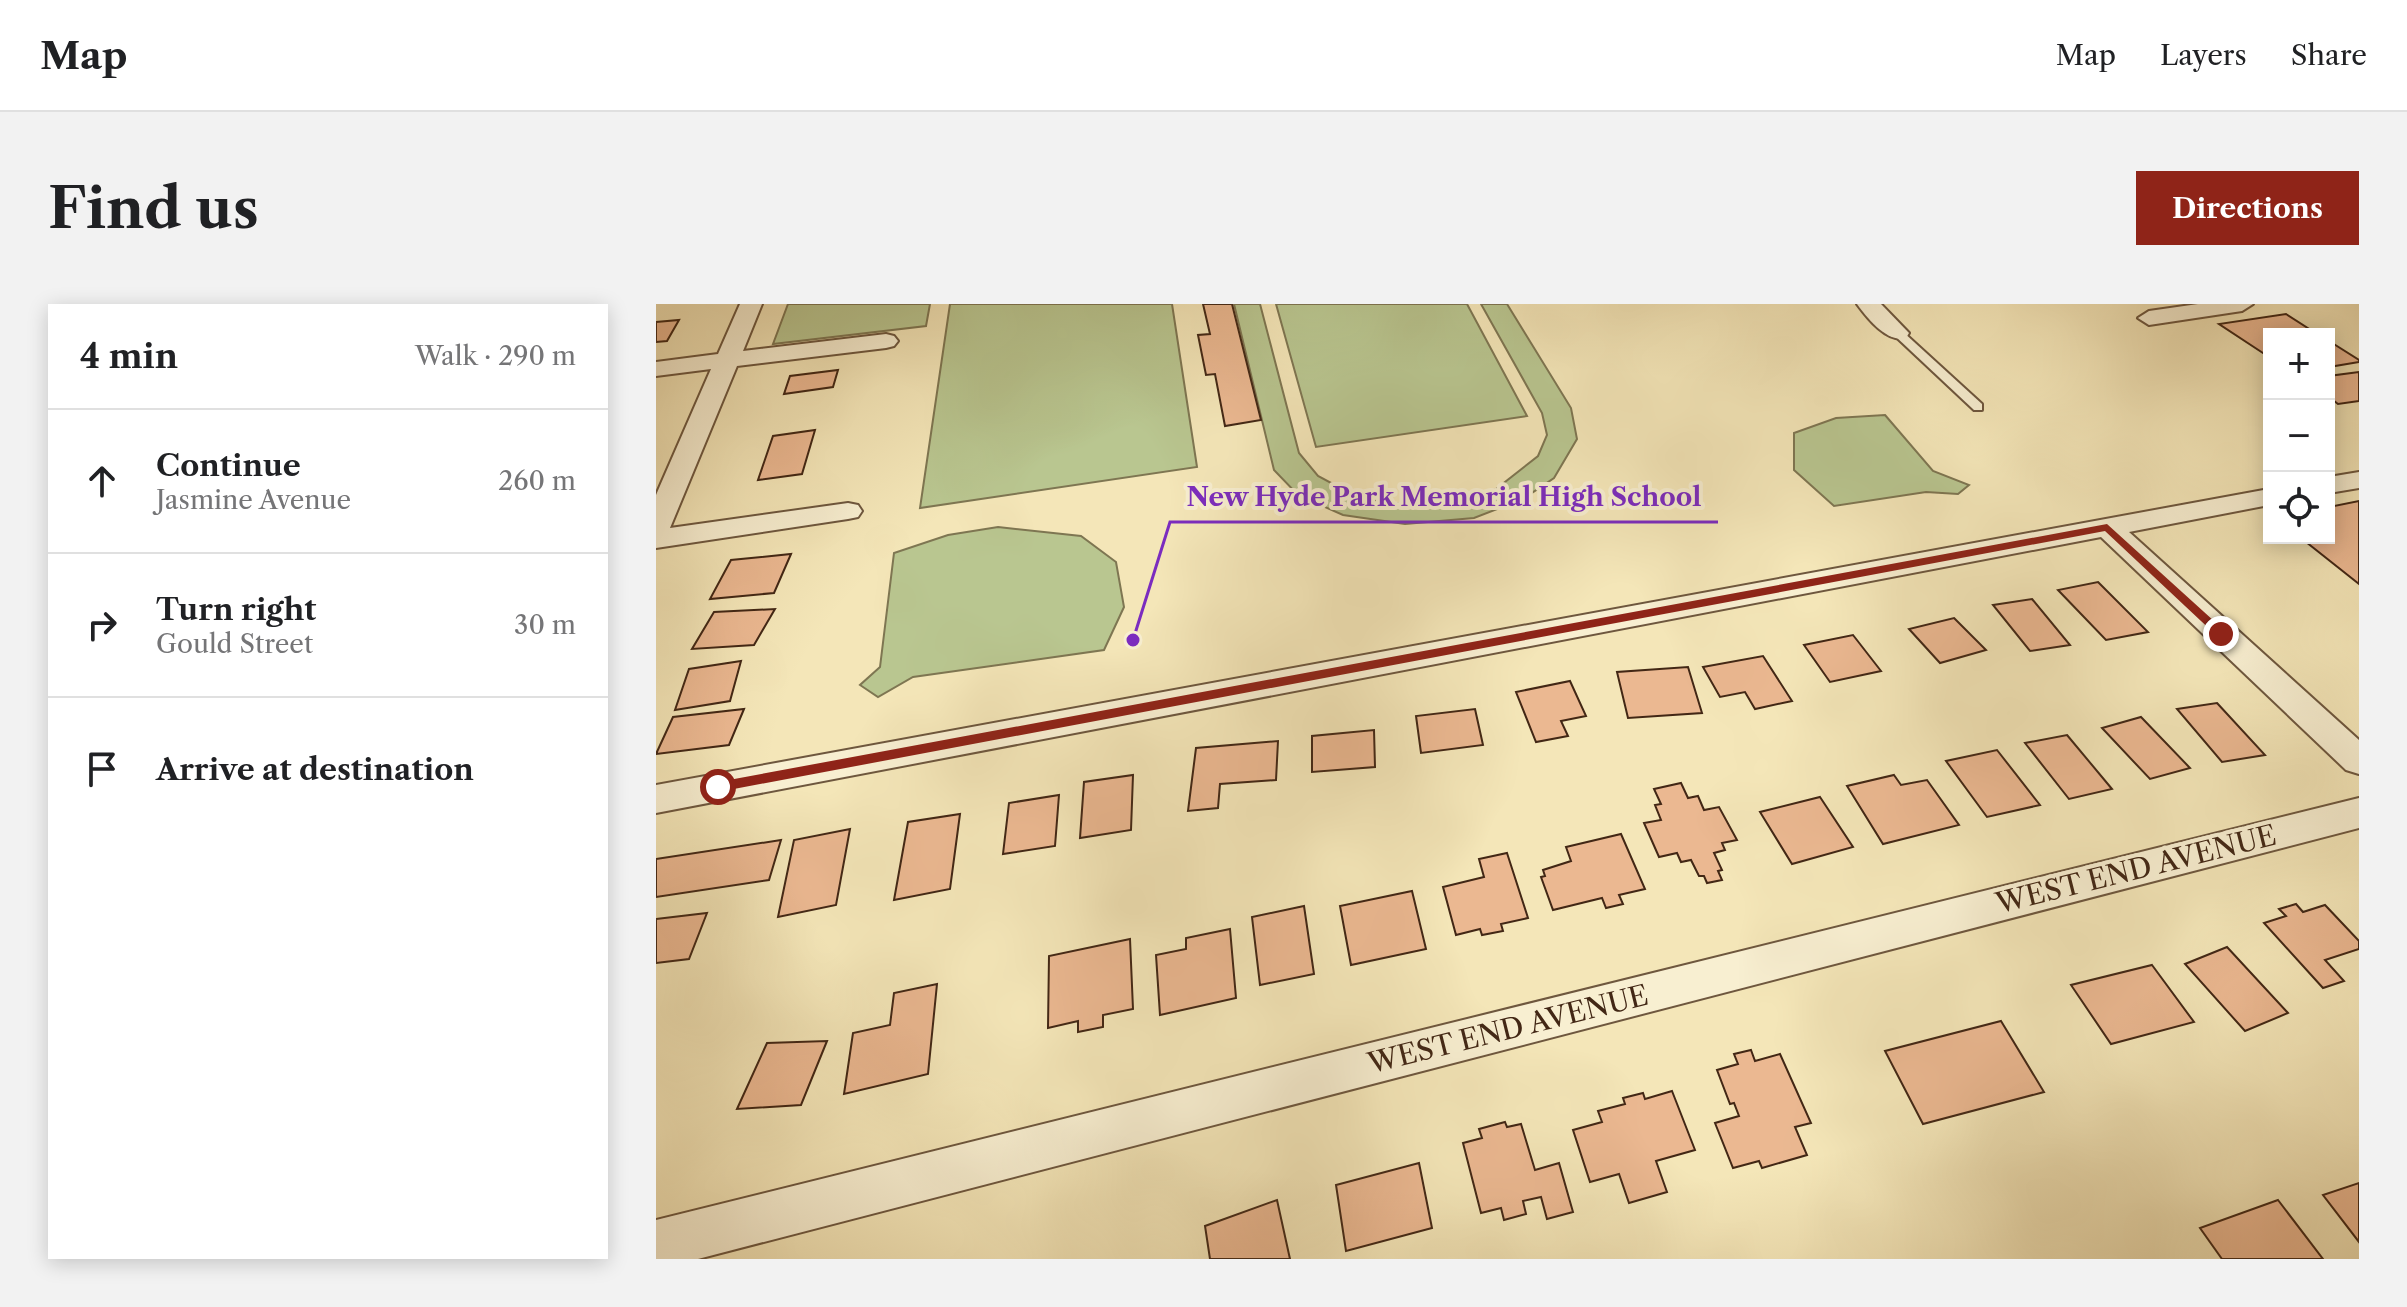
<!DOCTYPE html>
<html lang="en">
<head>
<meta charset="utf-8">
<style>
  body { margin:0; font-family:"Libre Caslon Text",serif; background:#f2f2f2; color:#202124 }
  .controls { position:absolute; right:24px; top:24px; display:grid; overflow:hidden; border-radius:0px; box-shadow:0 4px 20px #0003 }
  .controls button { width:72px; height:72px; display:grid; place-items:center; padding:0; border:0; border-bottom:2px solid #e0e0e0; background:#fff; color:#202124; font:40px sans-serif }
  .stop { position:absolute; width:24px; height:24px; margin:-18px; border:6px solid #8f2418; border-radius:50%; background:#fff }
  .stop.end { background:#8f2418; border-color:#fff; box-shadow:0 2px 8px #0008 }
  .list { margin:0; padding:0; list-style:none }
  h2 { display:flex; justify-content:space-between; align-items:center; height:104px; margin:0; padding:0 32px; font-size:34px }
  h2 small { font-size:26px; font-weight:400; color:#757577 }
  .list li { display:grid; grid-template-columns:52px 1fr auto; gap:24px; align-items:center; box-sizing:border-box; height:144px; padding:0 32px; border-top:2px solid #e0e0e0 }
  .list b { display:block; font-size:30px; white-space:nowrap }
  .list p { margin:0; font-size:26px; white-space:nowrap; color:#757577 }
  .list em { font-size:26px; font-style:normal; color:#757577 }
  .icon { flex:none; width:44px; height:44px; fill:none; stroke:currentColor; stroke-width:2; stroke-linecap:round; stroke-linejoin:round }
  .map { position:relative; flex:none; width:1703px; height:955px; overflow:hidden; border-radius:0px }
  header { display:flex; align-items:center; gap:48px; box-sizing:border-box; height:112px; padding:0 40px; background:#fff; border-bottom:2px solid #e0e0e0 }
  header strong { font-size:38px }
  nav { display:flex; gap:44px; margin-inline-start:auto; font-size:28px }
  .intro { display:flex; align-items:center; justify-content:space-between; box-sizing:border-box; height:192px; padding:0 48px }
  h1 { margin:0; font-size:56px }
  .button { padding:20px 36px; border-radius:0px; background:#8f2418; color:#fff; font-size:28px; font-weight:700 }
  main { display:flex; gap:48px; padding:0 48px }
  aside { flex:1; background:#fff; border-radius:0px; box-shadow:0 4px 20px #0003 }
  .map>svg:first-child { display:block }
  .green { fill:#b9c690; stroke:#7e7652; stroke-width:2 }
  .building { fill:#ebb891; stroke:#422715; stroke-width:2 }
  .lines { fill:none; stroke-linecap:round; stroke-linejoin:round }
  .service-casing { stroke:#6e573e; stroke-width:4 }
  .minor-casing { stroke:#6e573e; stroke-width:4 }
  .service { fill:#f8efd1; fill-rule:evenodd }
  .minor { fill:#f8efd1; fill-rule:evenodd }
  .route { fill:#8f2418 }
  .labels { text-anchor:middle; stroke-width:8; stroke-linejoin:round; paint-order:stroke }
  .near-street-label { font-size:28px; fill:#422715; stroke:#f8efd1 }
  .leader { fill:none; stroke:#7b2cbf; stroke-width:3 }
  .callout-dot { fill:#7b2cbf; stroke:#f8efd1; stroke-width:3 }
  .callout-label { font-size:26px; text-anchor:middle; font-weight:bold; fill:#7b2cbf; stroke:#f8efd1; stroke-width:8; stroke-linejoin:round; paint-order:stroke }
</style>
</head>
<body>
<header>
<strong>Map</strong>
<nav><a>Map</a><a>Layers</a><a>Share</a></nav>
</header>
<div class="intro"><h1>Find us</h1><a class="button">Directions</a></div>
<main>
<aside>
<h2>4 min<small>Walk · 290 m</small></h2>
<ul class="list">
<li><svg class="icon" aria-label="ahead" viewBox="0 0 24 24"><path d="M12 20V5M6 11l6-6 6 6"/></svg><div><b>Continue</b><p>Jasmine Avenue</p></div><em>260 m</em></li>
<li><svg class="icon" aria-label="right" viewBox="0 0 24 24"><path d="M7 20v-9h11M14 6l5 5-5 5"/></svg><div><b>Turn right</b><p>Gould Street</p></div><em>30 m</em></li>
<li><svg class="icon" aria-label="arrive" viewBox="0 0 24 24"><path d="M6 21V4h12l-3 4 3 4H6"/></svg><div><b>Arrive at destination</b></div></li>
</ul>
</aside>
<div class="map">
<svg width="1703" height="955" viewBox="0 0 1703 955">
  <rect width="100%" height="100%" fill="#f4e6b8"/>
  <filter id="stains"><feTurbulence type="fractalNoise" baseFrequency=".0025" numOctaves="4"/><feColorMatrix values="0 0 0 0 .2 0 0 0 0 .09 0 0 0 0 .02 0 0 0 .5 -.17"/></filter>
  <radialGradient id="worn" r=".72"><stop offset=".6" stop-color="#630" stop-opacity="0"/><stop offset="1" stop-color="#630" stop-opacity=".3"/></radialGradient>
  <g class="green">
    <polygon points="132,0 274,0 270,22 117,40"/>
    <polygon points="294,0 516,0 541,163 264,204"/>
    <polygon points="578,0 604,0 643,149 662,172 690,187 727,199 773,200 813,195 840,185 882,152 891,131 886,109 825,0 851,0 915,104 921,135 898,174 867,195 818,214 749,220 687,211 642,191 618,166"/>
    <polygon points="620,0 811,0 871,112 660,143"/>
    <polygon points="1229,111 1277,167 1313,181 1302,190 1270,188 1178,202 1138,166 1138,129 1180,114"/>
    <polygon points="342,223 425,232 460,258 468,303 448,346 257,373 222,393 204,381 224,363 238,249 292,231"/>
  </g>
  <g class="building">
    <polygon points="547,0 576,0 605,116 569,122 559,70 550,71 542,31 554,30"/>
    <polygon points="1630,10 1661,30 1613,30 1613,53 1563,20"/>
    <polygon points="23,16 11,37 0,38 0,18"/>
    <polygon points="1673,37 1703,56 1703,58 1673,63"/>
    <polygon points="182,66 177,83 128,90 134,72"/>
    <polygon points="1703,68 1703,97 1682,100 1673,93 1673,72"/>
    <polygon points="159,126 146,170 102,176 117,132"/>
    <polygon points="1703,197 1703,280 1645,234 1673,234 1673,203"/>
    <polygon points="135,250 118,289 54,295 75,256"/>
    <polygon points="1442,278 1492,328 1450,336 1402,286"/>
    <polygon points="1376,295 1414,341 1374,347 1337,301"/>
    <polygon points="119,305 98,341 36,345 58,308"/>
    <polygon points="1298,314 1330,346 1284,359 1253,325"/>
    <polygon points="1197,331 1225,367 1174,378 1148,341"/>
    <polygon points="1107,352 1136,397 1099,405 1089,388 1064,393 1047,363"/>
    <polygon points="85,357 74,397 19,406 33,365"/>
    <polygon points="1032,363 1046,409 972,414 961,368"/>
    <polygon points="914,377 930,412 905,417 912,432 880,438 860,388"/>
    <polygon points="1561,399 1609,451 1566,458 1521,405"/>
    <polygon points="88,405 73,441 0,450 17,413"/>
    <polygon points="819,405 827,441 765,449 760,412"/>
    <polygon points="1485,413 1534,464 1494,475 1446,424"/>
    <polygon points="718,426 719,463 656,468 656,432"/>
    <polygon points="1411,431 1456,485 1413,495 1369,439"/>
    <polygon points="622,437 620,476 564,480 562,504 532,507 540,444"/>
    <polygon points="1341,446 1384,501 1331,513 1290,457"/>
    <polygon points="477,471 475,526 424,534 428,478"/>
    <polygon points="1238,471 1245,481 1271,476 1303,521 1227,540 1191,482"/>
    <polygon points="1025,479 1032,494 1042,492 1048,506 1063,503 1081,536 1066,539 1069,546 1058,549 1066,566 1062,567 1066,576 1051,579 1048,572 1043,572 1035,556 1025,558 1021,549 1003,553 988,519 1005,516 999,501 1005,500 998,485"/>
    <polygon points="403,491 399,542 347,550 353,499"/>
    <polygon points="1164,493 1197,543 1136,560 1104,508"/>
    <polygon points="304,510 294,585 238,596 252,518"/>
    <polygon points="194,525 180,601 122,613 138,536"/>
    <polygon points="965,530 989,585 963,591 967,600 950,604 946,594 897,606 885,573 889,572 887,566 915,557 910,543"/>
    <polygon points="125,536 113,576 0,593 0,555"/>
    <polygon points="851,549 872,614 845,620 847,627 826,631 824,625 800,631 787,583 828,573 823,555"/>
    <polygon points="756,587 770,645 695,661 684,602"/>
    <polygon points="1640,600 1647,608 1669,601 1703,637 1703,645 1669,656 1688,677 1667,684 1608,619 1630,612 1623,605"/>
    <polygon points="648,602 658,670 604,681 596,613"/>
    <polygon points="51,609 33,655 0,659 0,615"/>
    <polygon points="574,625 580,694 504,711 500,651 530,645 530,634"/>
    <polygon points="474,635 477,705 447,711 447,723 422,728 422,717 392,724 393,652"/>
    <polygon points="1571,643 1632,709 1589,727 1529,660"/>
    <polygon points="1496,661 1538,718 1455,740 1415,681"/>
    <polygon points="281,680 272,770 188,790 197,729 234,721 238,689"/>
    <polygon points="1345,717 1388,788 1267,820 1229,747"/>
    <polygon points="171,737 145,801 81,805 111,739"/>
    <polygon points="1095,746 1099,757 1124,750 1155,819 1139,823 1151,851 1106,864 1103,857 1077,864 1059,819 1083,812 1078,799 1074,800 1061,766 1082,760 1078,750"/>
    <polygon points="1016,787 1039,846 1000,857 1011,888 973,899 963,870 934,878 917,826 946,818 942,807 969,800 967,794 987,789 989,795"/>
    <polygon points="849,818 851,823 865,820 879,866 903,859 917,908 891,915 885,893 867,897 870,910 848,916 845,904 825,909 807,839 826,834 823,825"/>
    <polygon points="763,859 776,924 690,947 680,881"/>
    <polygon points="1703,879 1703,938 1667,891"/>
    <polygon points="621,896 634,955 554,955 549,922"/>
    <polygon points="1622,896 1667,955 1566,955 1544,924"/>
  </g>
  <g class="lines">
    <defs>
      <polygon id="service" points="1238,27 1246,27 1326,100 1326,106 1318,106 1238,31"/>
      <g id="minor">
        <polygon points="84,0 106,0 87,47 230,30 238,32 242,37 238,42 230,44 81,62 14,224 192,199 202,201 206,207 202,213 192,215 0,244 0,191 55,65 0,72 0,58 62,50"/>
        <path d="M1201,0H1225L1253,29L1250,34C1231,39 1212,15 1201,0Z"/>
        <polygon points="1542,0 1597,0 1586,7 1493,21 1482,14 1493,7"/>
        <polygon points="1703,168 1703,184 1673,189 1673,173"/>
        <polygon points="1613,185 1613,201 1473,228 1703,436 1703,470 1690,466 1445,233 0,509 0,481"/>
        <polygon points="1703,494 1703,524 42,955 0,955 0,916"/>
      </g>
    </defs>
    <use href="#service" class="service-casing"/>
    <use href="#minor" class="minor-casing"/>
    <use href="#service" class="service"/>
    <use href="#minor" class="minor"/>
  </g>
  <polygon class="route" points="1451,220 1569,327 1569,332 1561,332 1449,227 62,488 55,483 62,478"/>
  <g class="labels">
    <g class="near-street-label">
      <text transform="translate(1480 565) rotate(-14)" y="10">WEST END AVENUE</text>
      <text transform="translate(852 725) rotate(-14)" y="10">WEST END AVENUE</text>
    </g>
  </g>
  <path class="leader" d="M477 336L514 218H1062"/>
  <circle class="callout-dot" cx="477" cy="336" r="8"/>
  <g class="callout-label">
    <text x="788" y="202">New Hyde Park Memorial High School</text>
  </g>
  <rect width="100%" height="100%" filter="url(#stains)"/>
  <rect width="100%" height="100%" fill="url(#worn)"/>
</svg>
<div class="controls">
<button>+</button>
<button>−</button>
<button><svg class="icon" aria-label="locate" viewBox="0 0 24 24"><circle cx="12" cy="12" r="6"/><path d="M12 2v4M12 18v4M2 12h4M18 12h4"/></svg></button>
</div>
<div class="stop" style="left:62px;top:483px"></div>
<div class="stop end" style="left:1565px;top:330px"></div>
</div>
</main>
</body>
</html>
